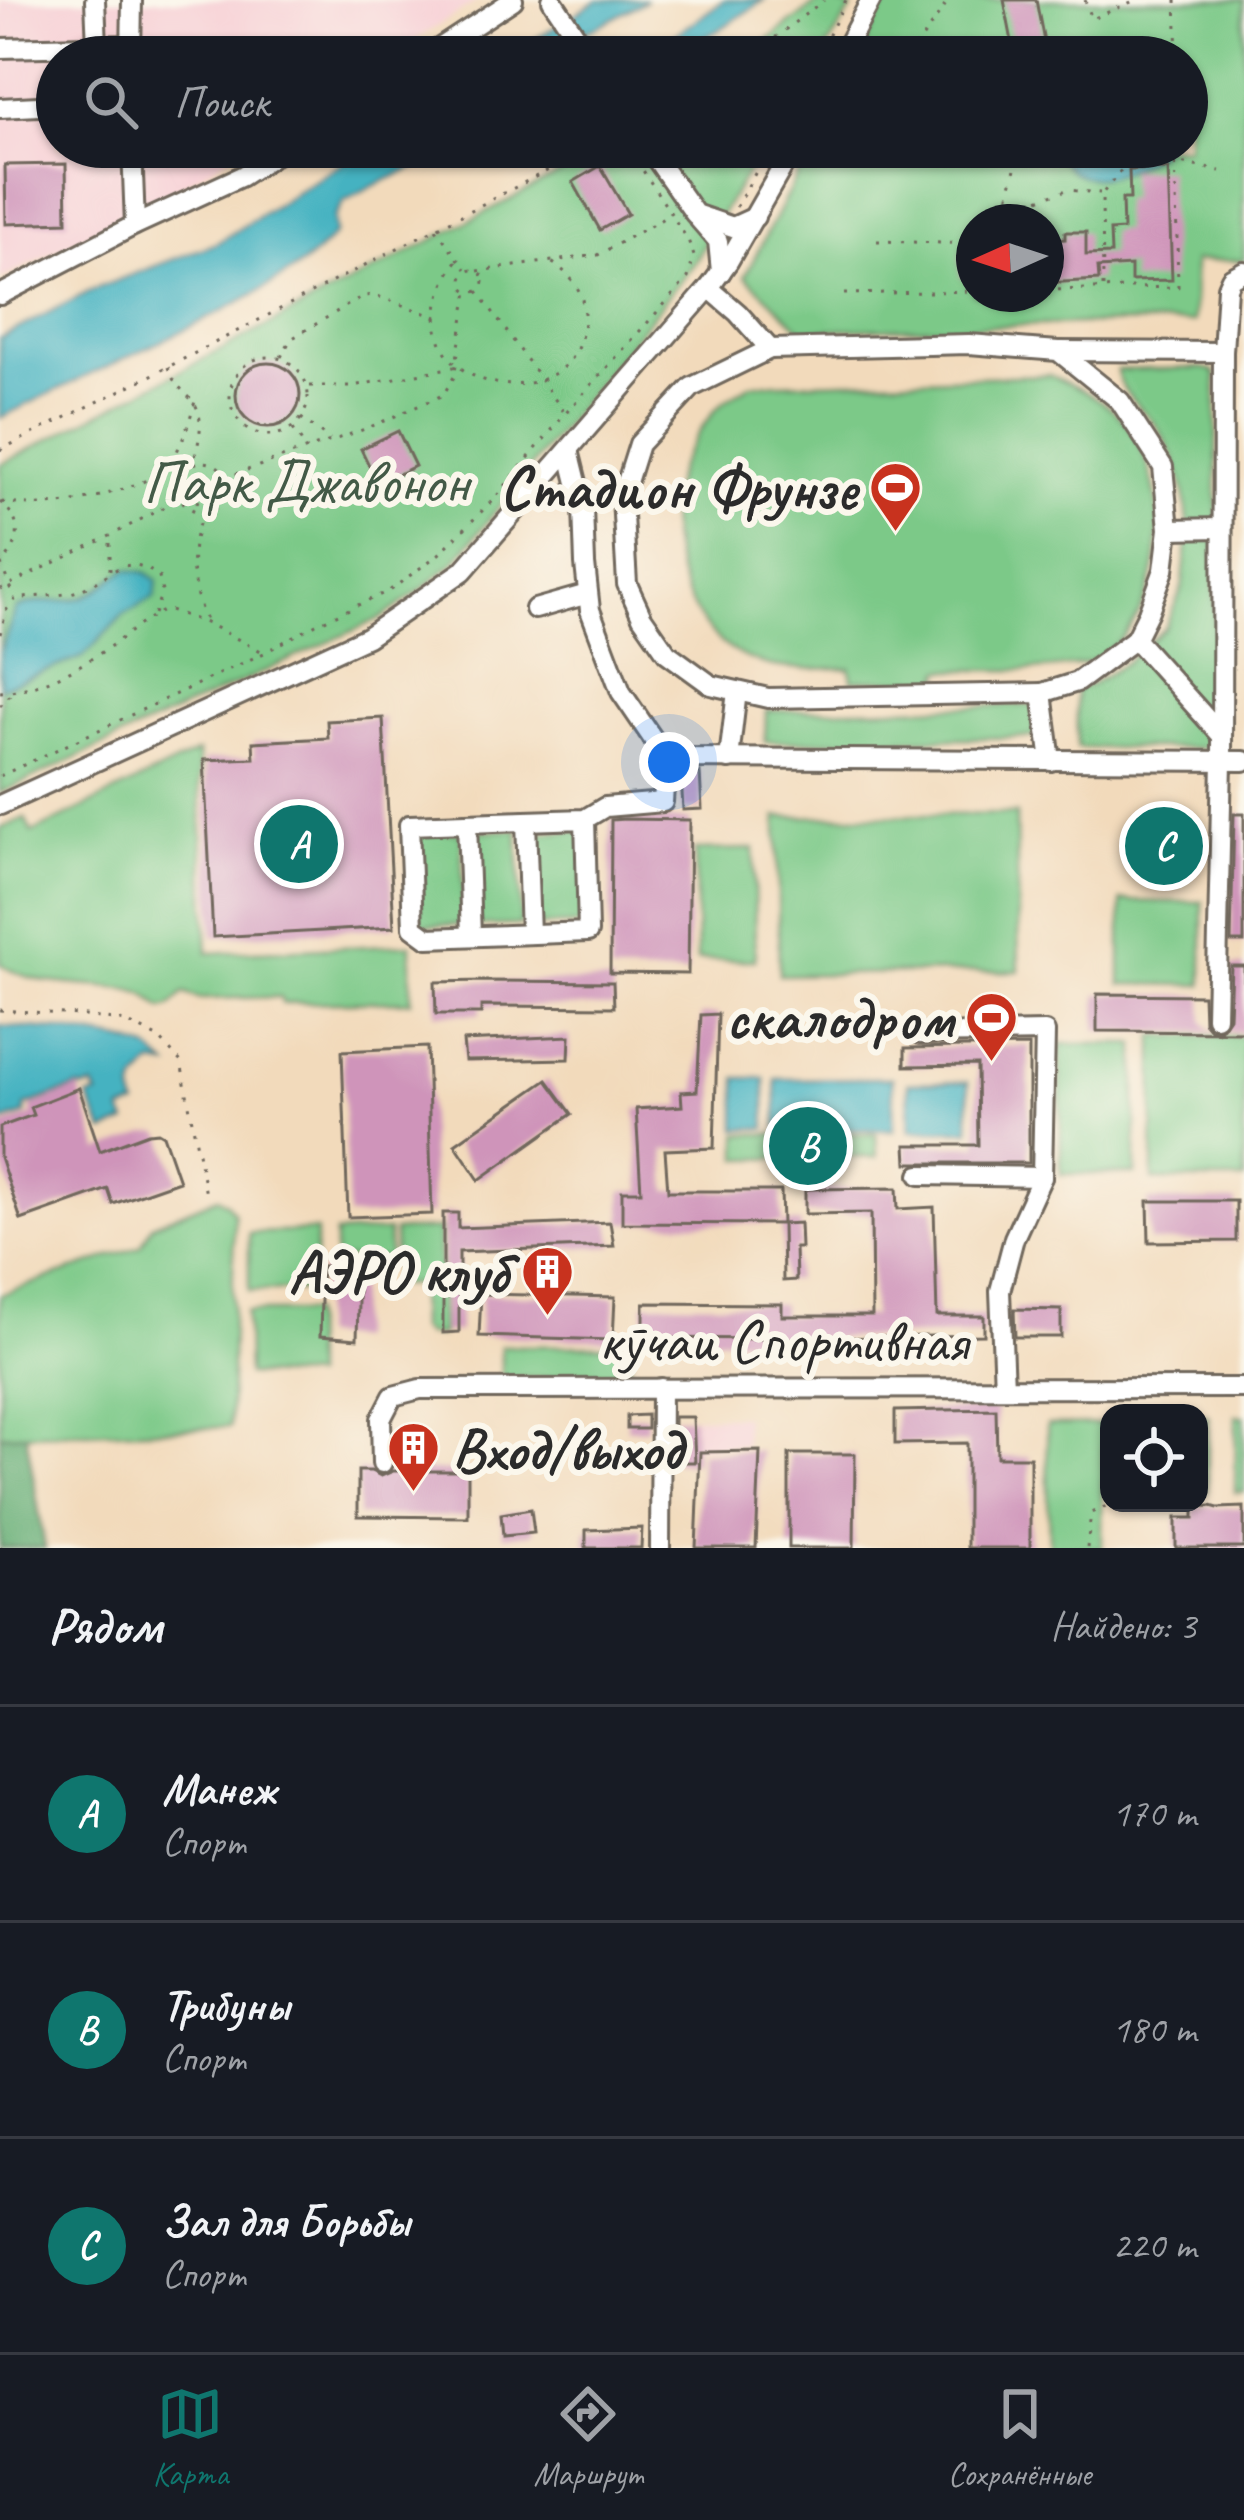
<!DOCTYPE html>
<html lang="ru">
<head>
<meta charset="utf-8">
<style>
  body { margin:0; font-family:Caveat,sans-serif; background:#20242c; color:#f1f3f6 }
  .controls { position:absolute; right:36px; bottom:36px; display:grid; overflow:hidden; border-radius:24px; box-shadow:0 3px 9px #0004 }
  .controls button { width:108px; height:108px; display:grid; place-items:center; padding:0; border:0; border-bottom:3px solid #363941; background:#171b24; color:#f1f3f6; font:60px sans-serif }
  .compass { position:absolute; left:956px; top:204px; width:108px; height:108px; border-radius:50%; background:#171b24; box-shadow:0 3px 9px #0004; rotate:267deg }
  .you { position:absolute; left:669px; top:762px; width:42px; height:42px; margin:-30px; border:9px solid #fff; border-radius:50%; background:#1a73e8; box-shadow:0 0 0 18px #1a73e833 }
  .badge { display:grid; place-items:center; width:78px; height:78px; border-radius:50%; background:#0f766e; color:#fff; font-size:39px; font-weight:700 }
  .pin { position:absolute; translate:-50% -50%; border:6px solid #fff; box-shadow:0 3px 12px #0006 }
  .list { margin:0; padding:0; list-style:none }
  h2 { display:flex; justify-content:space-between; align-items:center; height:156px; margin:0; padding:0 48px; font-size:51px }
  h2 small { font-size:39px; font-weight:400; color:#9ea1a6 }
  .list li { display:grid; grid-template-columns:78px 1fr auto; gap:36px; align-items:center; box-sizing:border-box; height:216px; padding:0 48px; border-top:3px solid #363941 }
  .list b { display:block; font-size:45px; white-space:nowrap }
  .list p { margin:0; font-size:39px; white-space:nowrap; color:#9ea1a6 }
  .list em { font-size:39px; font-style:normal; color:#9ea1a6 }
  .icon { flex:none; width:66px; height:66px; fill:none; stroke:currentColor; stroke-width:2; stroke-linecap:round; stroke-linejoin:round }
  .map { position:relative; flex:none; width:1244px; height:1548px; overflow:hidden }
  .search { position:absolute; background:#171b24; box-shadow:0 3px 9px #0004; left:36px; right:36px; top:36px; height:132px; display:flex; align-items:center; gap:30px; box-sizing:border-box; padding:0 42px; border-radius:66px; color:#9ea1a6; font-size:45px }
  .sheet { height:804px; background:#171b24 }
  nav { display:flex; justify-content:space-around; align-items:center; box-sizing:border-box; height:168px; border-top:3px solid #363941; background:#171b24; font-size:33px; color:#9ea1a6 }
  nav a { display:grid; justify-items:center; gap:6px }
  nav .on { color:#0f766e }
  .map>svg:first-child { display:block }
  .built { fill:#f7cfd5 }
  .green { fill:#7cc988; stroke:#547a5a; stroke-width:3; fill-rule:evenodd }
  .forest { fill:#65ad74; stroke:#486c50; stroke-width:3 }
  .water { fill:#45b2c1; stroke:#386e76; stroke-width:3 }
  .building { fill:#cf94ba }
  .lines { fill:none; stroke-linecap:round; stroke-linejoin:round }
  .minor-casing { stroke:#71685d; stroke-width:24 }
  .path { stroke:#71685d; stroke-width:3; stroke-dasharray:3 9; stroke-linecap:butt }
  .minor { stroke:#fff; stroke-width:18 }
  .labels { text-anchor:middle; stroke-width:12; stroke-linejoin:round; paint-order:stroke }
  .park-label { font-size:60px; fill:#435a47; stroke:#fbf7ec }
  .poi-label { font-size:60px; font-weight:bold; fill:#2b2b2b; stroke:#fbf7ec; text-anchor:end }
  .street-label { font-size:60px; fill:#2b2b2b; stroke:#fbf7ec }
</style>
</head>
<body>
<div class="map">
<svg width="1244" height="1548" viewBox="0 0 1244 1548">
  <rect width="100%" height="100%" fill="#fbf7ec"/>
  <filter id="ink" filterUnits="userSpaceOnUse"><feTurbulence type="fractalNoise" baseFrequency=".00833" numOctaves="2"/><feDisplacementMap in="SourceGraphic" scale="24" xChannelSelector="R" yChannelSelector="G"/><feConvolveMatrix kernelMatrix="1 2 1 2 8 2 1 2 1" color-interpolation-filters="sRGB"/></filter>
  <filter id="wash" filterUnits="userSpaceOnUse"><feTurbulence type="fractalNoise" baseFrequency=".004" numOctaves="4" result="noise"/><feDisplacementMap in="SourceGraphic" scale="48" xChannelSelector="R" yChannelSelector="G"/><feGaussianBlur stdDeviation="2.7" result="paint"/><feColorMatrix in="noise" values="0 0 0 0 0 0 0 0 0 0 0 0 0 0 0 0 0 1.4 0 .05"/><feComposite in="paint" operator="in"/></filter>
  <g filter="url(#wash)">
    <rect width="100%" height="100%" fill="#f2dabb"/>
    <g class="built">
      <polygon points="0,0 479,0 388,57 57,57 57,147 244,147 169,194 0,280"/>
      <polygon points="744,1416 745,1445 694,1447 693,1417"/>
    </g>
    <g class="green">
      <polygon points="821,0 832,0 852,9 821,57 745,57"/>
      <path d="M888,0H1244V260L1194,261V322L802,330L745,276L812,147H1187V57H858ZM974,222H1046V294H974Z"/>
      <polygon points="611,147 764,147 717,220 696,261 454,563 421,590 383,617 0,793 0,465"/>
      <path d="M1202,368L1212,370L1216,375L1217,523H1188C1185,489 1178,460 1160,431C1147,410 1119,395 1117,370Z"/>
      <path d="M1049,375C1071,385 1096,395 1114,411C1177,469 1174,613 1097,658C1068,675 979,669 942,670L940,681L852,680L850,668C810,669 769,673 733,651C681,620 659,531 676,476C682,457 706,418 721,405C729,397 741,391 751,384Z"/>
      <polygon points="1188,538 1215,540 1213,748 1077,748 1076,689 1091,685 1126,662 1165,628 1182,588"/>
      <polygon points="1035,705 1035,737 765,742 766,711"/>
      <path d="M198,752L208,953L411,944V1001L282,1003L281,997L200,999L184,993L170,1007L162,1009L146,995L135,991C92,982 38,990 0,964V829L25,818L32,833Z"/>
      <polygon points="1016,814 1019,971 779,975 777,817"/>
      <polygon points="518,830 521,925 478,926 476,831"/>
      <polygon points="583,831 586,925 537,926 534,833"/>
      <polygon points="461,832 464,925 420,925 417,833"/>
      <polygon points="754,849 755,960 697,960 695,850"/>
      <polygon points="1121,901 1203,902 1203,985 1121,984"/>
      <polygon points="1154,1036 1244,1036 1244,1180 1153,1180"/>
      <polygon points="1060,1044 1136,1044 1136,1174 1061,1174"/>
      <polygon points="739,1134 876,1134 877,1157 739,1159"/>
      <polygon points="218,1197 227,1203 234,1214 230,1427 0,1435 0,1295 141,1246 152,1225"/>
      <polygon points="439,1229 441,1335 426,1335 419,1329 418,1284 395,1285 394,1231"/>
      <polygon points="316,1231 314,1290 249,1291 249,1233"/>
      <polygon points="388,1231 389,1258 335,1259 335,1234"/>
      <polygon points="246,1312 311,1312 312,1377 247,1375"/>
      <polygon points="631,1345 630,1378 501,1378 501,1346"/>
      <polygon points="1199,1416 1208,1416 1207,1492 1199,1492"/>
      <polygon points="1236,1416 1244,1416 1244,1492 1235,1492"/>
      <polygon points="1103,1424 1102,1548 1049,1548 1047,1425"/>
    </g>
    <polygon class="forest" points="26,1434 45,1548 0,1548 0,1435"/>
    <g class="water">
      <polygon points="598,0 647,0 599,26 557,42 541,57 507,57"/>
      <polygon points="724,0 764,0 719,30 665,57 625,57 672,37"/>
      <path d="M367,147H472L443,163L421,165L373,186L344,202L334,218L335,234C307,267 266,288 228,308C153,347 75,380 0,418V338L94,289L217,243Z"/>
      <path d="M1056,147H1086L1087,150L1104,152L1113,147H1164C1144,164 1102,187 1075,173C1067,170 1061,159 1055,152Z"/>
      <path d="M128,569L147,573L157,581L155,597L123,615L83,657L0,688V652L16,609C36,599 55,603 75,599C96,595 110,578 128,569Z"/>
      <polygon points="0,1026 60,1030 123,1041 149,1049 168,1066 153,1064 136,1083 133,1094 137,1106 122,1111 127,1123 104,1132 88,1097 98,1095 94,1087 81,1089 79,1087 25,1106 26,1114 0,1123"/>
      <polygon points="737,1078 765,1078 766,1128 737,1129"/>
      <polygon points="892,1078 894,1130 777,1128 776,1079"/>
      <polygon points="968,1082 970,1130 910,1130 908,1083"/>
    </g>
    <g id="blocks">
      <g class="building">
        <polygon points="1004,0 1036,0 1047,57 1015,57"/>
        <polygon points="66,164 67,222 6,224 5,165"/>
        <polygon points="600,166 628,214 600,230 573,182"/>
        <polygon points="1168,169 1172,280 1131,281 1131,266 1098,268 1099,280 1046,283 1046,240 1065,239 1065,232 1086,232 1086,255 1111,254 1110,231 1123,230 1122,199 1130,199 1129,170"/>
        <polygon points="960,255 974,255 974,278 961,278"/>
        <circle cx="268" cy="395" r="32"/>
        <polygon points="398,431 415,466 378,484 361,449"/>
        <polygon points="383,718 394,927 213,937 204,760 254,758 253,742 328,738 327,721"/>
        <polygon points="700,772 702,809 683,810 681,773"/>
        <polygon points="1151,814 1160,822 1175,822 1188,837 1187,859 1171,872 1152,872 1141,856 1141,836 1134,828"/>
        <polygon points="1234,814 1244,814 1244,942 1231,942"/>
        <polygon points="625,819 690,820 688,974 610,973 611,820"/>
        <polygon points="1231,966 1244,966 1244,1032 1097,1031 1097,994 1203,995 1204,1022 1210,1029 1221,1029 1229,1017"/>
        <polygon points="485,981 613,982 614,1007 481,1006 481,1014 436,1014 435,982"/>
        <polygon points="718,1014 714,1148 665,1150 668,1191 781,1191 782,1224 622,1223 622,1191 641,1191 636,1109 682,1106 681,1092 697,1091 701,1015"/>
        <polygon points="570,1036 569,1059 465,1061 463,1041"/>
        <polygon points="1029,1046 1029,1163 907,1163 906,1145 978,1145 977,1065 905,1066 905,1048"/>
        <polygon points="427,1047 432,1214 348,1217 342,1051"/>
        <polygon points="547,1080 572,1114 479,1180 455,1144"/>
        <polygon points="79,1088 100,1151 148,1133 158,1132 163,1135 179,1181 113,1204 108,1189 21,1220 0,1157 0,1127 33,1115 30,1107"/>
        <polygon points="897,1188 898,1209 934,1207 937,1316 984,1316 984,1335 782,1339 644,1338 644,1303 782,1304 782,1316 872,1316 871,1213 805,1214 805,1189"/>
        <polygon points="1148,1201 1236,1201 1236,1241 1149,1242"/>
        <polygon points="443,1213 458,1213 458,1228 610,1222 614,1246 459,1252 459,1332 443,1333"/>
        <polygon points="800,1223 801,1248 795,1248 796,1280 783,1281 782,1224"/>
        <polygon points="359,1265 357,1339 320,1336 322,1266"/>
        <polygon points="481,1294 615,1297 613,1340 479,1336"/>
        <polygon points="1014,1309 1061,1310 1061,1337 1015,1337"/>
        <polygon points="996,1409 997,1457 1030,1457 1030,1548 967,1548 967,1443 895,1444 895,1411"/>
        <polygon points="647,1415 647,1429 627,1429 627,1416"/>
        <polygon points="674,1417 693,1417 695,1462 674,1462"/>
        <polygon points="760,1451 756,1548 696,1548 700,1452"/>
        <polygon points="789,1454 855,1454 854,1548 789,1548"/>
        <polygon points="358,1471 371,1471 381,1476 393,1471 468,1471 468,1517 358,1516"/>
        <polygon points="1211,1506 1218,1508 1244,1507 1244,1548 1176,1548 1176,1518 1194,1518 1194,1507"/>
        <polygon points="531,1509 534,1533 503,1536 501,1514"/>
        <polygon points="642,1528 641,1548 586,1548 586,1530"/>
      </g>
    </g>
  </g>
  <g filter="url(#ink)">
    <use href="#blocks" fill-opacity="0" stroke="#71685d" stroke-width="3"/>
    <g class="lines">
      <defs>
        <g id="minor">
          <polyline points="95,0 97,46"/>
          <polyline points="552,0 590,57"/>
          <polyline points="0,48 131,45"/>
          <polyline points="131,55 132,0"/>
          <polyline points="426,57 513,0"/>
          <polyline points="841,57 871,0"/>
          <polyline points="0,108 57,105"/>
          <polyline points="132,147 135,225"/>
          <polyline points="648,147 695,214 733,227 755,217"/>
          <polyline points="698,218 718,241 721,272"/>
          <polyline points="709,288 738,313 770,349"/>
          <polyline points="0,295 135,225 242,176 287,147"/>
          <polyline points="1058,351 1223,352"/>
          <polyline points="569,450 583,507 585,564 590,610 621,692 666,758 663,802 605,807 585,819 409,825 413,927 428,938 588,932 585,819"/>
          <polyline points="1169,529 1222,528"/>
          <polyline points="535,609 588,594"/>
          <polyline points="1042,693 1077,682 1135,639"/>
          <polyline points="666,758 1244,761"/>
          <polyline points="729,759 737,691"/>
          <polyline points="1051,761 1042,693 768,698 711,685 667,653 642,617 627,584 622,498 639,444 692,387 770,349 969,344 1058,351 1120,401 1163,467 1169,529 1164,570 1148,613 1135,639 1222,736"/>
          <polyline points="0,805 367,637 463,571 709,288 728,262 794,147"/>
          <polyline points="526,821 530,934"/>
          <polyline points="467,823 471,936"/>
          <polyline points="1216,1017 1222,761 1223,352 1227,287 1231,278 1244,271"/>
          <polyline points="920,1034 1045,1032 1042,1177 1014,1238 1000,1291 1004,1388"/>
          <polyline points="920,1175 1042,1177"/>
          <polyline points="382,1463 381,1419 393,1396 420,1389 1244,1388"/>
          <polyline points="660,1548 661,1388"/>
        </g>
      </defs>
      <use href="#minor" class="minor-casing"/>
      <g class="path">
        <polyline points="1085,0 1092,19 1136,0"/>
        <polyline points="1176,0 1178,57"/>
        <polyline points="745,57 768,43 824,0"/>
        <polyline points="818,57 846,0"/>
        <polyline points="909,57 949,0"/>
        <polyline points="1154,57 1176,49"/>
        <polyline points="847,169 858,147"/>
        <polyline points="736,207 770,147"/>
        <polyline points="1006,207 1020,147"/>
        <polyline points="1003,222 1006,209 1067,190 1100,193"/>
        <polyline points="436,229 466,269"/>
        <polyline points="877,241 974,244"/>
        <path d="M457,261C370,392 585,433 584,315C584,291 571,274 551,262"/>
        <circle cx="473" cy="281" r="11"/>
        <polyline points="478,271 598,255 669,215"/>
        <polyline points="1103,287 1102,194 1126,164 1140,155 1220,171"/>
        <polyline points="1046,290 1178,287 1175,147"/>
        <polyline points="478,291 564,412"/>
        <polyline points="844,294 974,291"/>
        <polyline points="281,357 291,339 363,296 374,295 437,317"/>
        <circle cx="269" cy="396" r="39"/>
        <path d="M168,367C173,382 179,387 190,398C207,414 199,443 193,463"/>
        <polyline points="310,386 353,386 454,367"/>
        <polyline points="301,418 330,440"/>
        <polyline points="293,429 307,450"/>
        <polyline points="0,450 168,367 593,147"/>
        <circle cx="203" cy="487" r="25"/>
        <circle cx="201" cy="488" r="14"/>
        <polyline points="213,482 368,428 443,395 454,377 468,291"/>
        <path d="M0,502C23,520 23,545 0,564"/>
        <path d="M2,502C48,510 87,502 131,486C138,483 150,480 157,475C179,460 188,426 195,401"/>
        <path d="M203,512C188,552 189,584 207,623"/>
        <polyline points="1,564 14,598"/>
        <polyline points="110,570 110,538"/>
        <polyline points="0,589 110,536 181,498"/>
        <path d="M0,634L7,609L15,600C36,594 63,598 82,589C112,577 125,549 159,577L162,592L154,614"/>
        <path d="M0,692C39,690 81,667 112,645C131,632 146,618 167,609L208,624L261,651"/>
        <polyline points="0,706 13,692"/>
        <polyline points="0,776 264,653 316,624 389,591 439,554 495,498 571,407 688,278 694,256 688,240 642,169"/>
        <polyline points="0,1010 78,1015 126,1022 159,1038 181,1062 206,1195"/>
        <polyline points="0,1546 2,1548"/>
        <polyline points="1087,1548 1091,1513 1114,1503"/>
      </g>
      <use href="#minor" class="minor"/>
    </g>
  </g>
  <defs>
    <symbol id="stadium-pin" viewBox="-11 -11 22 30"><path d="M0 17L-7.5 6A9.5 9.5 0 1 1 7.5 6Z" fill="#c8321e" stroke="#fbf7ec"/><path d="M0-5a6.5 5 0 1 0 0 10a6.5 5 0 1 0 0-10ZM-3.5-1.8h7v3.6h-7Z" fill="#fff"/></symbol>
    <symbol id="building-pin" viewBox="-11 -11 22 30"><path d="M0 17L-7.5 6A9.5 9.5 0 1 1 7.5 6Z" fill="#c8321e" stroke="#fbf7ec"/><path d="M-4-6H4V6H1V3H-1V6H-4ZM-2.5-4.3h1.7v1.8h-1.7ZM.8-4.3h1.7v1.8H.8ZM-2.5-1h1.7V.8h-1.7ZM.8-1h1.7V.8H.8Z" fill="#fff"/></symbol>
  </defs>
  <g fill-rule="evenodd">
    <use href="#stadium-pin" x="866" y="458" width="59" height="81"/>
    <use href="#stadium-pin" x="962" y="988" width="59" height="81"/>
    <use href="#building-pin" x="518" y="1242" width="59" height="81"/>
    <use href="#building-pin" x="384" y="1418" width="59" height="81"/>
  </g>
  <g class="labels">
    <g class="park-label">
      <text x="306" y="502">Парк Джавонон</text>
    </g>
    <g class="poi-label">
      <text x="857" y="508">Стадион Фрунзе</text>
      <text x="953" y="1038">скалодром</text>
      <text x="508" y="1292">АЭРО клуб</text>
      <text x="452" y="1469" text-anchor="start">Вход/выход</text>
    </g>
    <g class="street-label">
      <text x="783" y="1361">кӯчаи Спортивная</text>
    </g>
  </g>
</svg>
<div class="controls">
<button><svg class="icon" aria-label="locate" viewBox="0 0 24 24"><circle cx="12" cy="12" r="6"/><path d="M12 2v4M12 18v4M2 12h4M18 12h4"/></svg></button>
</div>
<svg class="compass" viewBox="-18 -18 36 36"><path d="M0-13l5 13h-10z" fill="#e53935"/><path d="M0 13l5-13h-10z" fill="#9ea1a6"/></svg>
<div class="you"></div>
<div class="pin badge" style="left:299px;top:844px">A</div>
<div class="pin badge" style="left:808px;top:1146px">B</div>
<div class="pin badge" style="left:1164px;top:846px">C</div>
<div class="search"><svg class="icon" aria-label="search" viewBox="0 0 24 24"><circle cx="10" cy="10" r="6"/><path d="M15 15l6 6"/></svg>Поиск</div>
</div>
<section class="sheet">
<h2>Рядом<small>Найдено: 3</small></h2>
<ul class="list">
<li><span class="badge">A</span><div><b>Манеж</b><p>Спорт</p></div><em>170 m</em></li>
<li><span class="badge">B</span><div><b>Трибуны</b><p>Спорт</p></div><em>180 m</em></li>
<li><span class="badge">C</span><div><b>Зал для Борьбы</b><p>Спорт</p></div><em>220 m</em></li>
</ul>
</section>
<nav>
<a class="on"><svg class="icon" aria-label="map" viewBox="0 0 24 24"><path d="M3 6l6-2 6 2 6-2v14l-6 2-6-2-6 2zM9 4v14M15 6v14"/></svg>Карта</a>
<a><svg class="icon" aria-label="directions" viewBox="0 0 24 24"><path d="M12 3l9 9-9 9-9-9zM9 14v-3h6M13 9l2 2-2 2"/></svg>Маршрут</a>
<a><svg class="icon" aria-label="saved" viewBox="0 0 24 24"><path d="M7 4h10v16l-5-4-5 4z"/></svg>Сохранённые</a>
</nav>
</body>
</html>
